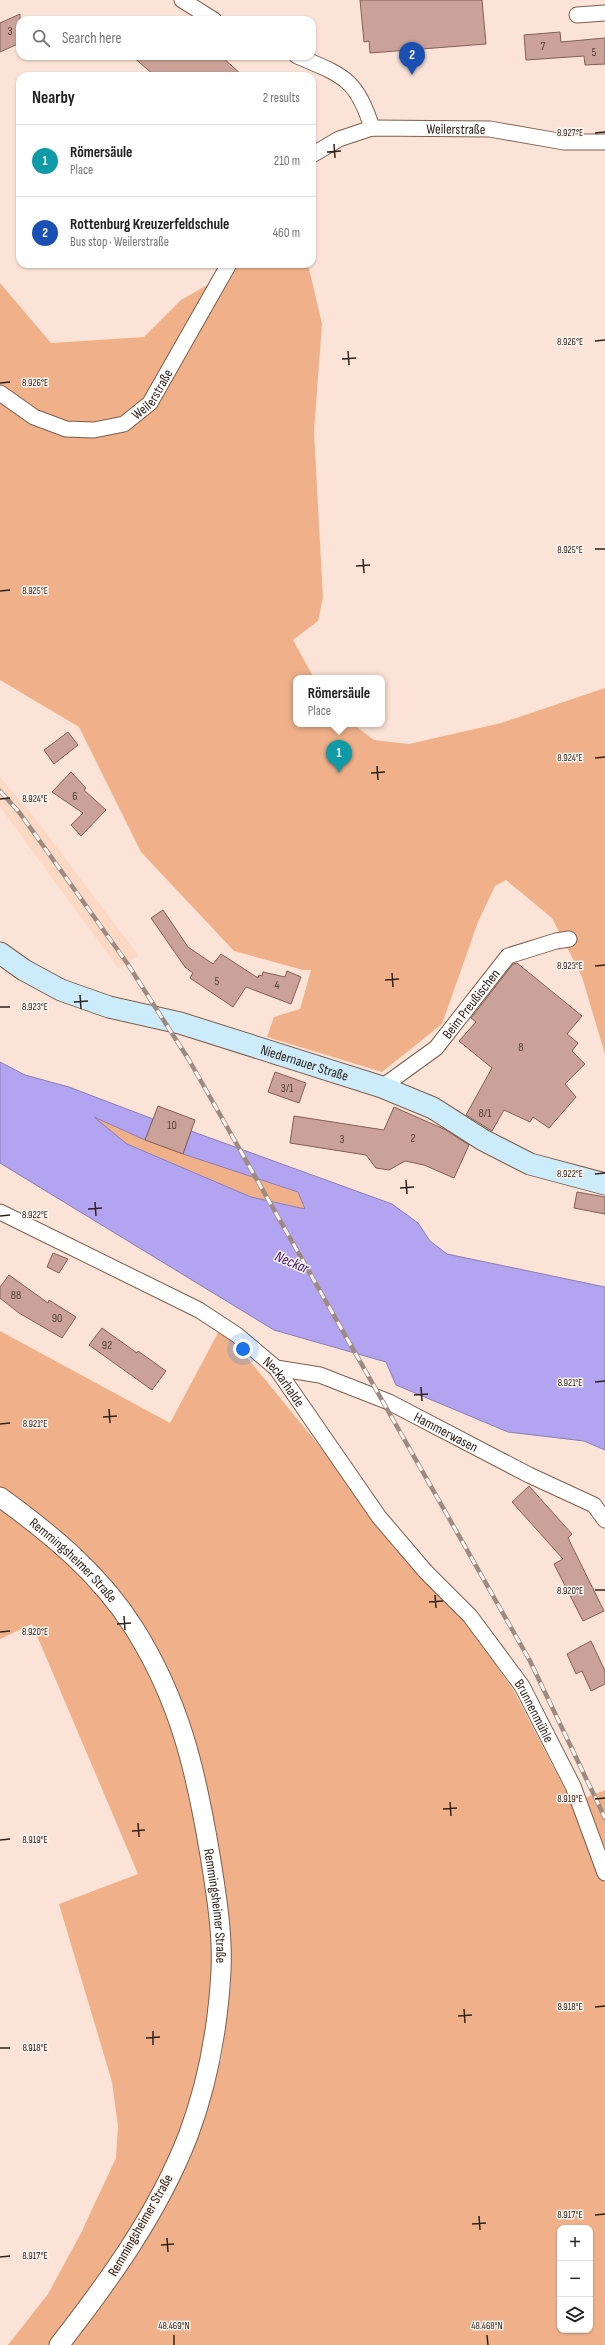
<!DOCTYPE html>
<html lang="en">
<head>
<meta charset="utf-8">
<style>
  body { margin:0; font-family:"Sofia Sans Condensed",sans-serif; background:#f6f6f6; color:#222 }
  .controls { position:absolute; right:12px; bottom:12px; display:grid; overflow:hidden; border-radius:8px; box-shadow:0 1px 3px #0004 }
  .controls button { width:36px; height:36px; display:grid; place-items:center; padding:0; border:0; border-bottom:1px solid #e0e0e0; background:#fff; color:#222; font:20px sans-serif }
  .you { position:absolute; left:243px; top:1349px; width:14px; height:14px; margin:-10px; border:3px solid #fff; border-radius:50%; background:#1a73e8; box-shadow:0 0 0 6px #1a73e833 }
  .badge { display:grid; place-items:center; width:26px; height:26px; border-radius:50%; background:#ea580c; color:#fff; font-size:13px; font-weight:700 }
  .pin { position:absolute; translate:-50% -33px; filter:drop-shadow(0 1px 2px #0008) }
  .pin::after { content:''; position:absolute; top:21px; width:14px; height:12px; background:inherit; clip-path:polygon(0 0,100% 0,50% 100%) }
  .popup { position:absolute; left:293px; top:675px; width:92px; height:52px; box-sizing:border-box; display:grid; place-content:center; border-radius:8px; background:#fff; filter:drop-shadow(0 1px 3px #0005); font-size:13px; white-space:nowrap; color:#767676 }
  .popup b { font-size:15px; color:#222 }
  .popup::after { content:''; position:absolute; left:50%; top:100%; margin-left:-8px; border:8px solid transparent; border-top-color:#fff }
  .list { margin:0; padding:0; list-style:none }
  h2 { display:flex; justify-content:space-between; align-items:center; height:52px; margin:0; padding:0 16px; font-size:17px }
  h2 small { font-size:13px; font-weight:400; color:#767676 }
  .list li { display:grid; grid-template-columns:26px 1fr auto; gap:12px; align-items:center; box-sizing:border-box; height:72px; padding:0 16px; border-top:1px solid #e0e0e0 }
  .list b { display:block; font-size:15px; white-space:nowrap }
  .list p { margin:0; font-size:13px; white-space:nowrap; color:#767676 }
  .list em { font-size:13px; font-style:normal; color:#767676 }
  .icon { flex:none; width:22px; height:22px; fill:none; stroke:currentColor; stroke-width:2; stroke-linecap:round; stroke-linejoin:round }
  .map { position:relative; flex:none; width:605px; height:2345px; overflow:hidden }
  .search { position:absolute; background:#fff; box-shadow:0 1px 3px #0004; left:16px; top:16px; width:300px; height:44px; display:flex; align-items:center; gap:10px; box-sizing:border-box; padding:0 14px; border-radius:12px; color:#767676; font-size:15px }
  .panel { position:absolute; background:#fff; box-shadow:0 1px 3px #0004; left:16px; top:72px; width:300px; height:196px; border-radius:12px }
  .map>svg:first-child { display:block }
  .built { fill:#fcd9c5 }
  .green { fill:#f0b18a; fill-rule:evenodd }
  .water { fill:#b2a4f1; stroke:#8b7db1 }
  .building { fill:#caa299; stroke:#835e56 }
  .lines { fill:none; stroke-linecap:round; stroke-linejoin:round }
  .minor-casing { stroke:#7d5e4b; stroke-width:17 }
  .tertiary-casing { stroke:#7d5e4b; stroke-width:21 }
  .secondary-casing { stroke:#7d5e4b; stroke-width:23 }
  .minor { stroke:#fff; stroke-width:15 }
  .tertiary { stroke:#fff; stroke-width:19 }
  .secondary { stroke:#ccecfb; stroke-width:21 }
  .rail-casing { stroke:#9d8a80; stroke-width:4.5 }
  .rail { stroke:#fcf5f0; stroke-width:3; stroke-dasharray:9; stroke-linecap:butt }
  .ticks { fill:none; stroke:#30231b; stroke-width:1.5 }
  .labels { text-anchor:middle; stroke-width:3; stroke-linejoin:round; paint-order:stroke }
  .number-label { font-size:12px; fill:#56433a }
  .street-label { font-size:14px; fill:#30231b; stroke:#fcf5f0 }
  .water-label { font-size:15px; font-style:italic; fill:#3b0c7f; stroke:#fcf5f0 }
  .ticks-label { font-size:10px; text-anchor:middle; fill:#30231b; stroke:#fcf5f0; stroke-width:3; stroke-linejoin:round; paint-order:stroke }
</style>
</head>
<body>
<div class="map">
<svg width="605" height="2345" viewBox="0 0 605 2345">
  <rect width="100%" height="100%" fill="#fbe4d7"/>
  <polygon class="built" points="0,777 28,809 139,956 118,968 0,807"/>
  <g class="green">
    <polygon points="239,264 308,264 322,324 314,431 323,598 318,621 293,640 314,678 296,678 296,724 353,724 374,740 409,744 501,723 605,688 605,1054 582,977 552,918 506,880 495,886 478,922 442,1024 382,1072 267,1037 274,1017 300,1009 311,970 303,970 234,951 141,852 79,727 0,680 0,283 51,343 144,337 181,300 214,281 226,283"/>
    <polygon points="92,1116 145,1140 298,1192 305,1209 251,1197 127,1144"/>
    <path d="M220,1329L245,1355L326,1454L393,1547L422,1576L477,1636L515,1693L572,1803L605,1790V2345H8L48,2294L81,2233L116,2158L118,2126L112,2082L59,1904L138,1874L32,1624L0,1639V1331L170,1423ZM229,1915L231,1981L221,2062L213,2051ZM560,2228H590V2330H560Z"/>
  </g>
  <polygon class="water" points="0,1062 25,1075 69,1087 153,1119 145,1140 94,1117 127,1144 251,1197 305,1209 298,1192 183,1154 191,1131 392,1204 418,1223 430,1241 447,1254 605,1287 605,1450 584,1441 508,1432 396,1385 386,1362 274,1330 0,1163"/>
  <g class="building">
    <polygon points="360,0 482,0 486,44 370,53 369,41 364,42"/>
    <polygon points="20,14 20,43 0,52 0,23"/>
    <polygon points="560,32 561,42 605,38 605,64 585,65 584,56 526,60 524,35"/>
    <polygon points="132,56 221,56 243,76 155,76"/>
    <polygon points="68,732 78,745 54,764 44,750"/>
    <polygon points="71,772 86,788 84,790 106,810 81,836 71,825 83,813 52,792"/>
    <polygon points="163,910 188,947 213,964 221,954 258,978 259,975 262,976 263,972 285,977 287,971 301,977 291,1004 246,987 233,1007 190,978 193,973 185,967 151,918"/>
    <polygon points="517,963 582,1016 567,1034 578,1043 572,1051 585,1064 565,1084 576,1097 549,1128 533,1117 530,1122 504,1110 492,1131 466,1115 492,1068 459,1041 476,1022 471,1018 513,964"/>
    <polygon points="275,1072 306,1083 299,1103 268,1092"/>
    <polygon points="158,1106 195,1120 183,1154 145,1140"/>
    <polygon points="394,1107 446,1130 469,1145 454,1178 424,1165 405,1161 389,1170 376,1168 366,1155 290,1143 294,1116 384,1130"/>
    <polygon points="577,1192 605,1197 605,1214 574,1208"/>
    <polygon points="53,1253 68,1259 59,1273 47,1267"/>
    <polygon points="9,1275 48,1303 49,1300 76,1317 62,1338 19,1313 0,1298 0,1287"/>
    <polygon points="102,1328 137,1353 138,1351 166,1371 152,1390 89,1345"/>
    <polygon points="529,1486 572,1534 568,1538 604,1611 583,1621 554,1564 563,1559 512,1502"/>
    <polygon points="591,1641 605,1671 605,1684 591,1691 582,1671 576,1674 567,1654"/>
  </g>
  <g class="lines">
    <defs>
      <g id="minor">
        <polyline points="182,0 214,20"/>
        <polyline points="577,15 605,13"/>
        <path d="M297,56C342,75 357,78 372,128"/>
        <path id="s1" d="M312,155L339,139L372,128L490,129L564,142H605"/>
        <path id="s2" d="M0,393L34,417L66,429L94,430L124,424L150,403L229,264"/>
        <path id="s3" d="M382,1087L436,1048L508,956L556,941L569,939"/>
        <path id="s4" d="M0,1212L199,1310L237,1335L276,1368L379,1517L426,1572L470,1616L522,1686L573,1786L605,1873"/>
        <path id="s5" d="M276,1368L320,1375L389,1402L529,1475L594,1505L605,1520"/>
      </g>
      <g id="tertiary">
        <path id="s6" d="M0,1497C51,1534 100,1574 134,1628C180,1701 196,1771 210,1855C216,1892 223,1934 221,1971C218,2027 208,2083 188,2136C158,2213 109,2281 59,2345"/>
      </g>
      <g id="secondary">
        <path id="s7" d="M0,953L24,970L61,990L109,1007L180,1023L382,1087L433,1108L483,1140L530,1164L605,1184"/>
      </g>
    </defs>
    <use href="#minor" class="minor-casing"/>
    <use href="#tertiary" class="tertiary-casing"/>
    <use href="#secondary" class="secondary-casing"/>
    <use href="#minor" class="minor"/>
    <use href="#tertiary" class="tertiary"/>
    <use href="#secondary" class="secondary"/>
    <defs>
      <polyline id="rail" points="0,791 19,812 127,963 189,1060 530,1661 605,1818"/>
    </defs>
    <use href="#rail" class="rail-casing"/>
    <use href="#rail" class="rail"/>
  </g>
  <path class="ticks" d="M595,133L605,132M334,144L335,158M327,152L341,151M595,341L605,340M348,351L349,365M342,359L356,358M0,383L10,382M595,549H605M363,559L364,573M356,566L370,565M0,591L10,590M595,758L605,757M377,766L378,780M371,773L385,772M0,799L10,798M595,966L605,965M392,973L393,987M385,980L399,979M80,995L81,1009M74,1002L88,1001M0,1007H10M595,1174L605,1173M406,1180L407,1194M400,1188L414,1187M95,1202L96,1216M88,1209L102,1208M0,1216L10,1215M595,1382L605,1381M421,1387L422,1401M414,1395L428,1394M109,1409L110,1423M103,1417L117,1416M0,1424L10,1423M595,1590H605M435,1595L436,1608M429,1602L443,1601M124,1616L125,1630M117,1624L131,1623M0,1632L10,1631M595,1799L605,1798M450,1802L451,1816M443,1809L457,1808M138,1823L139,1837M132,1831L145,1830M0,1840L10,1839M595,2007L605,2006M464,2009L465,2023M458,2016L472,2015M153,2031V2045M146,2038L160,2037M0,2048H10M595,2215L605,2214M479,2216L480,2230M472,2224L486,2223M167,2238L168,2252M161,2245L174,2244M0,2257L10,2256M174,2335V2345M487,2335L488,2345"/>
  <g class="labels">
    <g class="number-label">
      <text x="10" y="35">3</text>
      <text x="543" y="50">7</text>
      <text x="594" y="56">5</text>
      <text x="75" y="800">6</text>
      <text x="217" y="985">5</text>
      <text x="277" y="989">4</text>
      <text x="521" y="1051">8</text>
      <text x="287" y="1092">3/1</text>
      <text x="485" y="1117">8/1</text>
      <text x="172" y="1129">10</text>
      <text x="413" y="1142">2</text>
      <text x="342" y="1143">3</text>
      <text x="16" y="1299">88</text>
      <text x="57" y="1322">90</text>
      <text x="107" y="1349">92</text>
    </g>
    <g class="street-label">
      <text dy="5" stroke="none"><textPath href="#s1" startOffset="150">Weilerstraße</textPath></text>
      <text dy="5" stroke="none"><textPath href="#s2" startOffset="176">Weilerstraße</textPath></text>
      <text dy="5" stroke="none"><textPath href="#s3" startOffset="123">Beim Preußischen</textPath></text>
      <text dy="5" stroke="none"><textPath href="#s7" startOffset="326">Niedernauer Straße</textPath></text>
      <text dy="5" stroke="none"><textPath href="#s4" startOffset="334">Neckarhalde</textPath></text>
      <text dy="5" stroke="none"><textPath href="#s5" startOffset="183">Hammerwasen</textPath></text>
      <text dy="5" stroke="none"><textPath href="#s6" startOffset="97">Remmingsheimer Straße</textPath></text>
      <text dy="5" stroke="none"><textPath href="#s4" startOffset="749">Brunnenmühle</textPath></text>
      <text dy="5" stroke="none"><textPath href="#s6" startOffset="481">Remmingsheimer Straße</textPath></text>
      <text transform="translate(140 2225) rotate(-60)" y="5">Remmingsheimer Straße</text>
    </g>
    <g class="water-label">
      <text transform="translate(292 1262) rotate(23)" y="5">Neckar</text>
    </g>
  </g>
  <g class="ticks-label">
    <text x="570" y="136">8.927°E</text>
    <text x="570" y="345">8.926°E</text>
    <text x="35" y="386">8.926°E</text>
    <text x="570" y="553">8.925°E</text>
    <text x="35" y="594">8.925°E</text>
    <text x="570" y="761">8.924°E</text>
    <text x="35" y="802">8.924°E</text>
    <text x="570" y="969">8.923°E</text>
    <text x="35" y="1010">8.923°E</text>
    <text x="570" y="1177">8.922°E</text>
    <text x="35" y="1218">8.922°E</text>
    <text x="570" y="1386">8.921°E</text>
    <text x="35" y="1427">8.921°E</text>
    <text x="570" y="1594">8.920°E</text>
    <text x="35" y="1635">8.920°E</text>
    <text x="570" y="1802">8.919°E</text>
    <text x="35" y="1843">8.919°E</text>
    <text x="570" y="2010">8.918°E</text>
    <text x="35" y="2051">8.918°E</text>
    <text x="570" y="2218">8.917°E</text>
    <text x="35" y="2259">8.917°E</text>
    <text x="174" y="2329">48.469°N</text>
    <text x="487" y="2329">48.468°N</text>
  </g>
</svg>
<div class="controls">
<button>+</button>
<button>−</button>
<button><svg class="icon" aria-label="layers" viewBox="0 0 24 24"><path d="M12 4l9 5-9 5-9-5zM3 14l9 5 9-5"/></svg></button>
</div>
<div class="you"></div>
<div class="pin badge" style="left:339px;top:773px;background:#0f9aa8">1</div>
<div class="popup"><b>Römersäule</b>Place</div>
<div class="pin badge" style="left:412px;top:75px;background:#1a4fb4">2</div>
<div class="search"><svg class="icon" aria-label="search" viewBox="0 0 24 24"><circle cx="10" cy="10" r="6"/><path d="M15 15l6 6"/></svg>Search here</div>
<section class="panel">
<h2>Nearby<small>2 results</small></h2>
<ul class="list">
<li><span class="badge" style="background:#0f9aa8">1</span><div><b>Römersäule</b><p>Place</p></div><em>210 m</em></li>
<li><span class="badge" style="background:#1a4fb4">2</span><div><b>Rottenburg Kreuzerfeldschule</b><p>Bus stop · Weilerstraße</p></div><em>460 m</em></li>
</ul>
</section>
</div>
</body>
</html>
